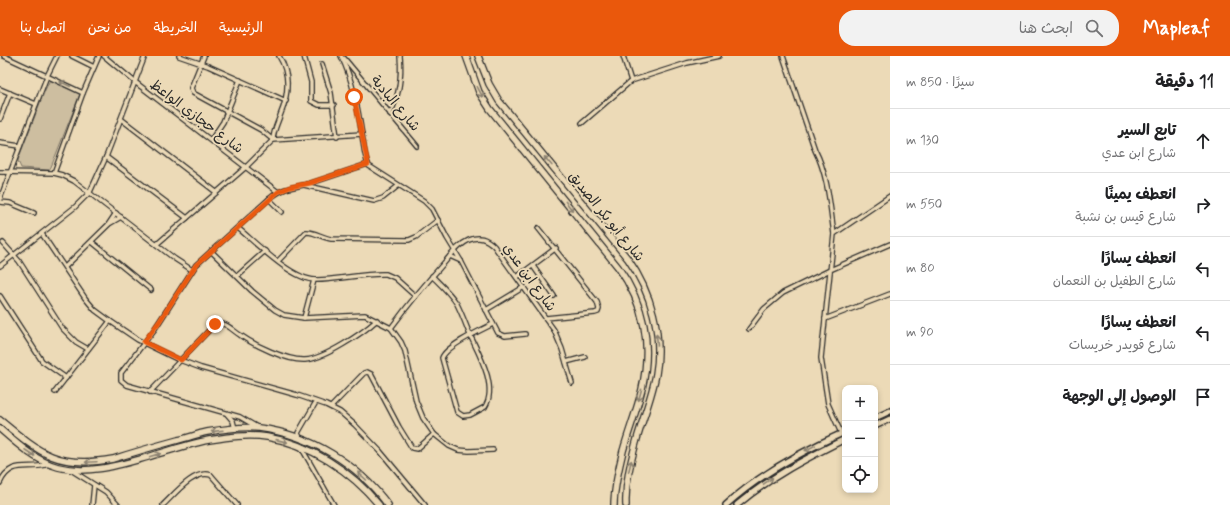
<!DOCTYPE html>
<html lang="ar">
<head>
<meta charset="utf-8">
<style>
  body { margin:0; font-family:Mynerve,"Playpen Sans Arabic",sans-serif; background:#f2f2f2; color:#202124; direction:rtl }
  .controls { position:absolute; right:12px; bottom:12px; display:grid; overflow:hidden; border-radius:8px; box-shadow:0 2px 6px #0003 }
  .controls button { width:36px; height:36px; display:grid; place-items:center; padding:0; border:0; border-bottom:1px solid #e0e0e0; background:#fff; color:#202124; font:20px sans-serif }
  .stop { position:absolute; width:12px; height:12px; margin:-9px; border:3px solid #ea580c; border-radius:50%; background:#fff }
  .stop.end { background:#ea580c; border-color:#fff; box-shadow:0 1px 4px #0008 }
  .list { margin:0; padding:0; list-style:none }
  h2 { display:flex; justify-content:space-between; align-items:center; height:52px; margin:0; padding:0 16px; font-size:17px }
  h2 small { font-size:13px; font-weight:400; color:#757577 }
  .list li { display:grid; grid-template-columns:26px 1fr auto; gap:12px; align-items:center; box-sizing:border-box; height:64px; padding:0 16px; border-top:1px solid #e0e0e0 }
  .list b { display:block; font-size:15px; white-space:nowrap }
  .list p { margin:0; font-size:13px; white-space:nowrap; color:#757577 }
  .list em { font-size:13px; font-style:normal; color:#757577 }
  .icon { flex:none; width:22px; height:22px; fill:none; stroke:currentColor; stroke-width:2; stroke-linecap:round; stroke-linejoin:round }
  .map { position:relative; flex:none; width:890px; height:449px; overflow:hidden; direction:ltr }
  header { display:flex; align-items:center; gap:24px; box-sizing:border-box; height:56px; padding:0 20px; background:#ea580c; color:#fff }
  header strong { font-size:19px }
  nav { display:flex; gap:22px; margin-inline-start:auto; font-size:14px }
  .search { width:280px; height:36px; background:#f2f2f2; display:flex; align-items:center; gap:10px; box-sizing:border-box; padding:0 14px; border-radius:16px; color:#757577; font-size:15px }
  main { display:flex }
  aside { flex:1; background:#fff }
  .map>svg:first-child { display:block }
  .green { fill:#cdbea0; stroke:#7c7466 }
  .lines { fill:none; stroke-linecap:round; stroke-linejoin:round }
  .minor-casing { stroke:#2b2b2b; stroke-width:6 }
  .primary-casing { stroke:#2b2b2b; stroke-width:8 }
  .trunk-casing { stroke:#2b2b2b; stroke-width:8 }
  .minor { stroke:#ecdab7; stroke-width:3.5 }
  .primary { stroke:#ecdab7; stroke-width:5 }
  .trunk { stroke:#ecdab7; stroke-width:5.5 }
  .oneway { stroke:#8c8271 }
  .route { stroke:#ea580c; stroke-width:5 }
  .labels { text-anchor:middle; stroke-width:3.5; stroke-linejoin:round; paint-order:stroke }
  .street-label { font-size:14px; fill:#2b2b2b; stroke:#ecdab7 }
</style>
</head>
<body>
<header>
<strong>Mapleaf</strong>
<div class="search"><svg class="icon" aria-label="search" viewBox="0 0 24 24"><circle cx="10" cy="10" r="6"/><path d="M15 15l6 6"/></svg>ابحث هنا</div>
<nav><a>الرئيسية</a><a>الخريطة</a><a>من نحن</a><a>اتصل بنا</a></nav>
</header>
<main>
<aside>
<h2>11 دقيقة<small>سيرًا · 850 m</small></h2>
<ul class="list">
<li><svg class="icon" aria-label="ahead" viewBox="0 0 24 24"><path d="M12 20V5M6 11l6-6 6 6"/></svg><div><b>تابع السير</b><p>شارع ابن عدي</p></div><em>130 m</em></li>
<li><svg class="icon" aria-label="right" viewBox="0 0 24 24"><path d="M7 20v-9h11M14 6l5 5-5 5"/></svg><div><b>انعطف يمينًا</b><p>شارع قيس بن نشبة</p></div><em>550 m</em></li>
<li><svg class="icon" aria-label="left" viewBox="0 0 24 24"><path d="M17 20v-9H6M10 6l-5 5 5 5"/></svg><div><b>انعطف يسارًا</b><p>شارع الطفيل بن النعمان</p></div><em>80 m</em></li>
<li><svg class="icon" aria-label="left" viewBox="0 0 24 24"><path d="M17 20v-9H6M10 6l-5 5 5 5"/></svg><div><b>انعطف يسارًا</b><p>شارع قويدر خريسات</p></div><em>90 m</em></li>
<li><svg class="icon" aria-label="arrive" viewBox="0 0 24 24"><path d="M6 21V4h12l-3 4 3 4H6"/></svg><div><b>الوصول إلى الوجهة</b></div></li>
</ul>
</aside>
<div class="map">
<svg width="890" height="449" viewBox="0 0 890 449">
  <rect width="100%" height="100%" fill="#ecdab7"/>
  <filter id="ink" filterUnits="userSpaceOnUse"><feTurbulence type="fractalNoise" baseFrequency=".025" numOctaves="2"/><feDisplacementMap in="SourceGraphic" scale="8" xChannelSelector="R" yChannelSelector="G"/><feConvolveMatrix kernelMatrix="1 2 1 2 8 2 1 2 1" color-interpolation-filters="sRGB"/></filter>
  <g filter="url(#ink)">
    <polygon class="green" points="50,24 80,38 51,111 49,114 21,112 18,105 19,101 45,34"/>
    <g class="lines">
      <defs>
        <g id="minor">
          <polyline points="4,0 83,37"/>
          <polyline points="72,0 94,11"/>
          <polyline points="104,0 135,26 278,136"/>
          <polyline points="179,0 208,10 286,45"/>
          <polyline points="204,0 191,32 193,37 261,74 273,84"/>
          <polyline points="304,0 311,26 311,45 319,49 334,49"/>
          <path d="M341,0C353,24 358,53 362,79C364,89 364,101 369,110L424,145L432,153L447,182L461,205L498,277L505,280L525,278"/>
          <polyline points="623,0 631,25"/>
          <path d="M783,0L815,94C828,119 830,150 834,178"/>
          <polyline points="344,2 417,90"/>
          <polyline points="322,8 331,37 337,81"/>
          <polyline points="0,33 36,48"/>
          <path d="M390,58C399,40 402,20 400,0"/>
          <polyline points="0,63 10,37"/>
          <polyline points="121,63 216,136"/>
          <polyline points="582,67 631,25 687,7 719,0"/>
          <polyline points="211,84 223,66 240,24"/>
          <path d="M273,84C273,76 277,68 280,60C288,41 291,19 279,0"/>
          <polyline points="0,87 20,90"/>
          <polyline points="106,101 187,162"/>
          <polyline points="0,116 54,117 62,119 74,125 175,203 192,214"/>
          <polyline points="54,117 83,37 99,0"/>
          <polyline points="304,129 374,145 383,142 398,130"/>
          <polyline points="0,143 47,20 57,0"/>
          <polyline points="269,143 282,156"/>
          <polyline points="0,146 10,147 34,157"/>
          <polyline points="109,168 121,161"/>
          <path d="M238,172C256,187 292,224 316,224C339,224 363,217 386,218L395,222L415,240"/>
          <polyline points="538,172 597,246 599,253 598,256 595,257 546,262"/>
          <polyline points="42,178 85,242 95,254 110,265 138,284 177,303 201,312 297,339 326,349 340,356 355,369 380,395 425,449"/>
          <polyline points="92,186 151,234"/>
          <polyline points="3,187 19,205 62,272 76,286 88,293"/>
          <polyline points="157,188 246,111 273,84 362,78"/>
          <polyline points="211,195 252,235 275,254 284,259 304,262 365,259 391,272 401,286 405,295 416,345 423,362 434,378 449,390 458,394 469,395 493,394"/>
          <polyline points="450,200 461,205"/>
          <path d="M278,205L306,176C313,175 323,182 331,183L409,184L416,181L438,164"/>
          <polyline points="0,210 75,151 90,136 106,101 145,0"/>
          <polyline points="533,210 554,240"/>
          <polyline points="65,211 108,169 116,157"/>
          <polyline points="237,220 265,195"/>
          <path d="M432,220C441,229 450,237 457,248C462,258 466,269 470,279C479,298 498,331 485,351L470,359L463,360L457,356L442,302C446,290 481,274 493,268"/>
          <polyline points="517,221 556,192"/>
          <polyline points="0,240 42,305 66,322"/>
          <polyline points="486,254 524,231"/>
          <polyline points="304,262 314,224"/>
          <polyline points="825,263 890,238"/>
          <path d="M391,272C408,249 425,228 444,207C451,199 458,189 469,184C479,180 486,182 494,190L554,274L562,293L572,327"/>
          <polyline points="749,273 764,253 783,237 830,214 890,188"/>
          <polyline points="566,306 585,301"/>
          <polyline points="55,336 110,265"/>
          <path d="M150,336L215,268C225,265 232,274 240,279C254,289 287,305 305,304C324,303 363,277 377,264"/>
          <polyline points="331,351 364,317 367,316 371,318 399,371 412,392 417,393 434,378"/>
          <polyline points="227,358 233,365 235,373"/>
          <path d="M257,371L240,361L127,329L121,324V317L154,274L196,209L269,143C286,129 292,133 311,127C330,121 349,114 368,108"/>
          <polyline points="841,377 828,348 821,302 834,178 890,140"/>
          <polyline points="300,382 298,377 316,346"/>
          <polyline points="301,391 334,449"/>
          <polyline points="71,414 106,436 118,449"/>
          <path d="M0,427C11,402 30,415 49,408"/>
          <polyline points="92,449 94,429"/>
          <path d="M163,449C174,439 194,413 211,419L237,449"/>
        </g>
        <g id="primary">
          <polyline points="875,362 890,355"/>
          <polyline points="875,370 890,363"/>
          <path d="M726,449C761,417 802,395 845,376"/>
          <path d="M737,449C770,421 807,402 845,383"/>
        </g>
        <g id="trunk">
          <path d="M466,0L479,36L490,53L618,211C645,249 652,288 642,333C637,354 629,374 623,395C619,412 614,431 614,449"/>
          <path d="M478,0L489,28L499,45L628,203C651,236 663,278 656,318C652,340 643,362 637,383C631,405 625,426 626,449"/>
          <path d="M0,364C41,398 58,413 113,403C135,396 156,390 178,384C188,382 197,378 207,376C223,373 243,370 259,372C311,379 357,407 388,449"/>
          <path d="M0,373C17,388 36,405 58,411C88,419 119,409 148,401C168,395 188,388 209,384C228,381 248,378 267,381C310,388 351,415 379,449"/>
        </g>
      </defs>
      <use href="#minor" class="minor-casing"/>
      <use href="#primary" class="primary-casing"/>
      <use href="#trunk" class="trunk-casing"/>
      <use href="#minor" class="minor"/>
      <use href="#primary" class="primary"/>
      <use href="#trunk" class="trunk"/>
    </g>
    <defs><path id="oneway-shaft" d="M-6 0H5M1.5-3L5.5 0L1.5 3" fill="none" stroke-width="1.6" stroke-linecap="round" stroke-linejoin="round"/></defs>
    <g class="oneway">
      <use href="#oneway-shaft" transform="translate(65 28) rotate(-155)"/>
      <use href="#oneway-shaft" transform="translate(480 36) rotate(62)"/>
      <use href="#oneway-shaft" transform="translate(548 105) rotate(-130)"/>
      <use href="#oneway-shaft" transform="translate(569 150) rotate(52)"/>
      <use href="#oneway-shaft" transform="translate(657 284) rotate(-95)"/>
      <use href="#oneway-shaft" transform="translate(640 339) rotate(105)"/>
      <use href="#oneway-shaft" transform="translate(217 375) rotate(173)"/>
      <use href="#oneway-shaft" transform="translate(282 385) rotate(13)"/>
      <use href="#oneway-shaft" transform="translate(810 392) rotate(152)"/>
      <use href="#oneway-shaft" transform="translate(30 397) rotate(33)"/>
      <use href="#oneway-shaft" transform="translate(155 399) rotate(-16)"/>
      <use href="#oneway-shaft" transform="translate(91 406) rotate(177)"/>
      <use href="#oneway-shaft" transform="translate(630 410) rotate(-76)"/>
      <use href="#oneway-shaft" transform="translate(362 420) rotate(-138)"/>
      <use href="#oneway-shaft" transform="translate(768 425) rotate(-35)"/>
    </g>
  </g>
  <g class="lines" filter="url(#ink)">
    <polyline class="route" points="215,268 181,304 144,286 159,266 196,209 278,136 290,131 310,127 368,108 354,41"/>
  </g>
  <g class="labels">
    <g class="street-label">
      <text transform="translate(396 47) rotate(50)" y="5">شارع البادية</text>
      <text transform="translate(197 60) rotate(37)" y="5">شارع حجازي الواعظ</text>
      <text transform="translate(607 160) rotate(51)" y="5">شارع أبو بكر الصديق</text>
      <text transform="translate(530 221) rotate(54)" y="5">شارع ابن عدي</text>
    </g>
  </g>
</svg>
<div class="controls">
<button>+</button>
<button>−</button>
<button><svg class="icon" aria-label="locate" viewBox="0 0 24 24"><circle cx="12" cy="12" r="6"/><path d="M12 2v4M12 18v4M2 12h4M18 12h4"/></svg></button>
</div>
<div class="stop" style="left:354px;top:41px"></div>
<div class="stop end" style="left:215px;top:268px"></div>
</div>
</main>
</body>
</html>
